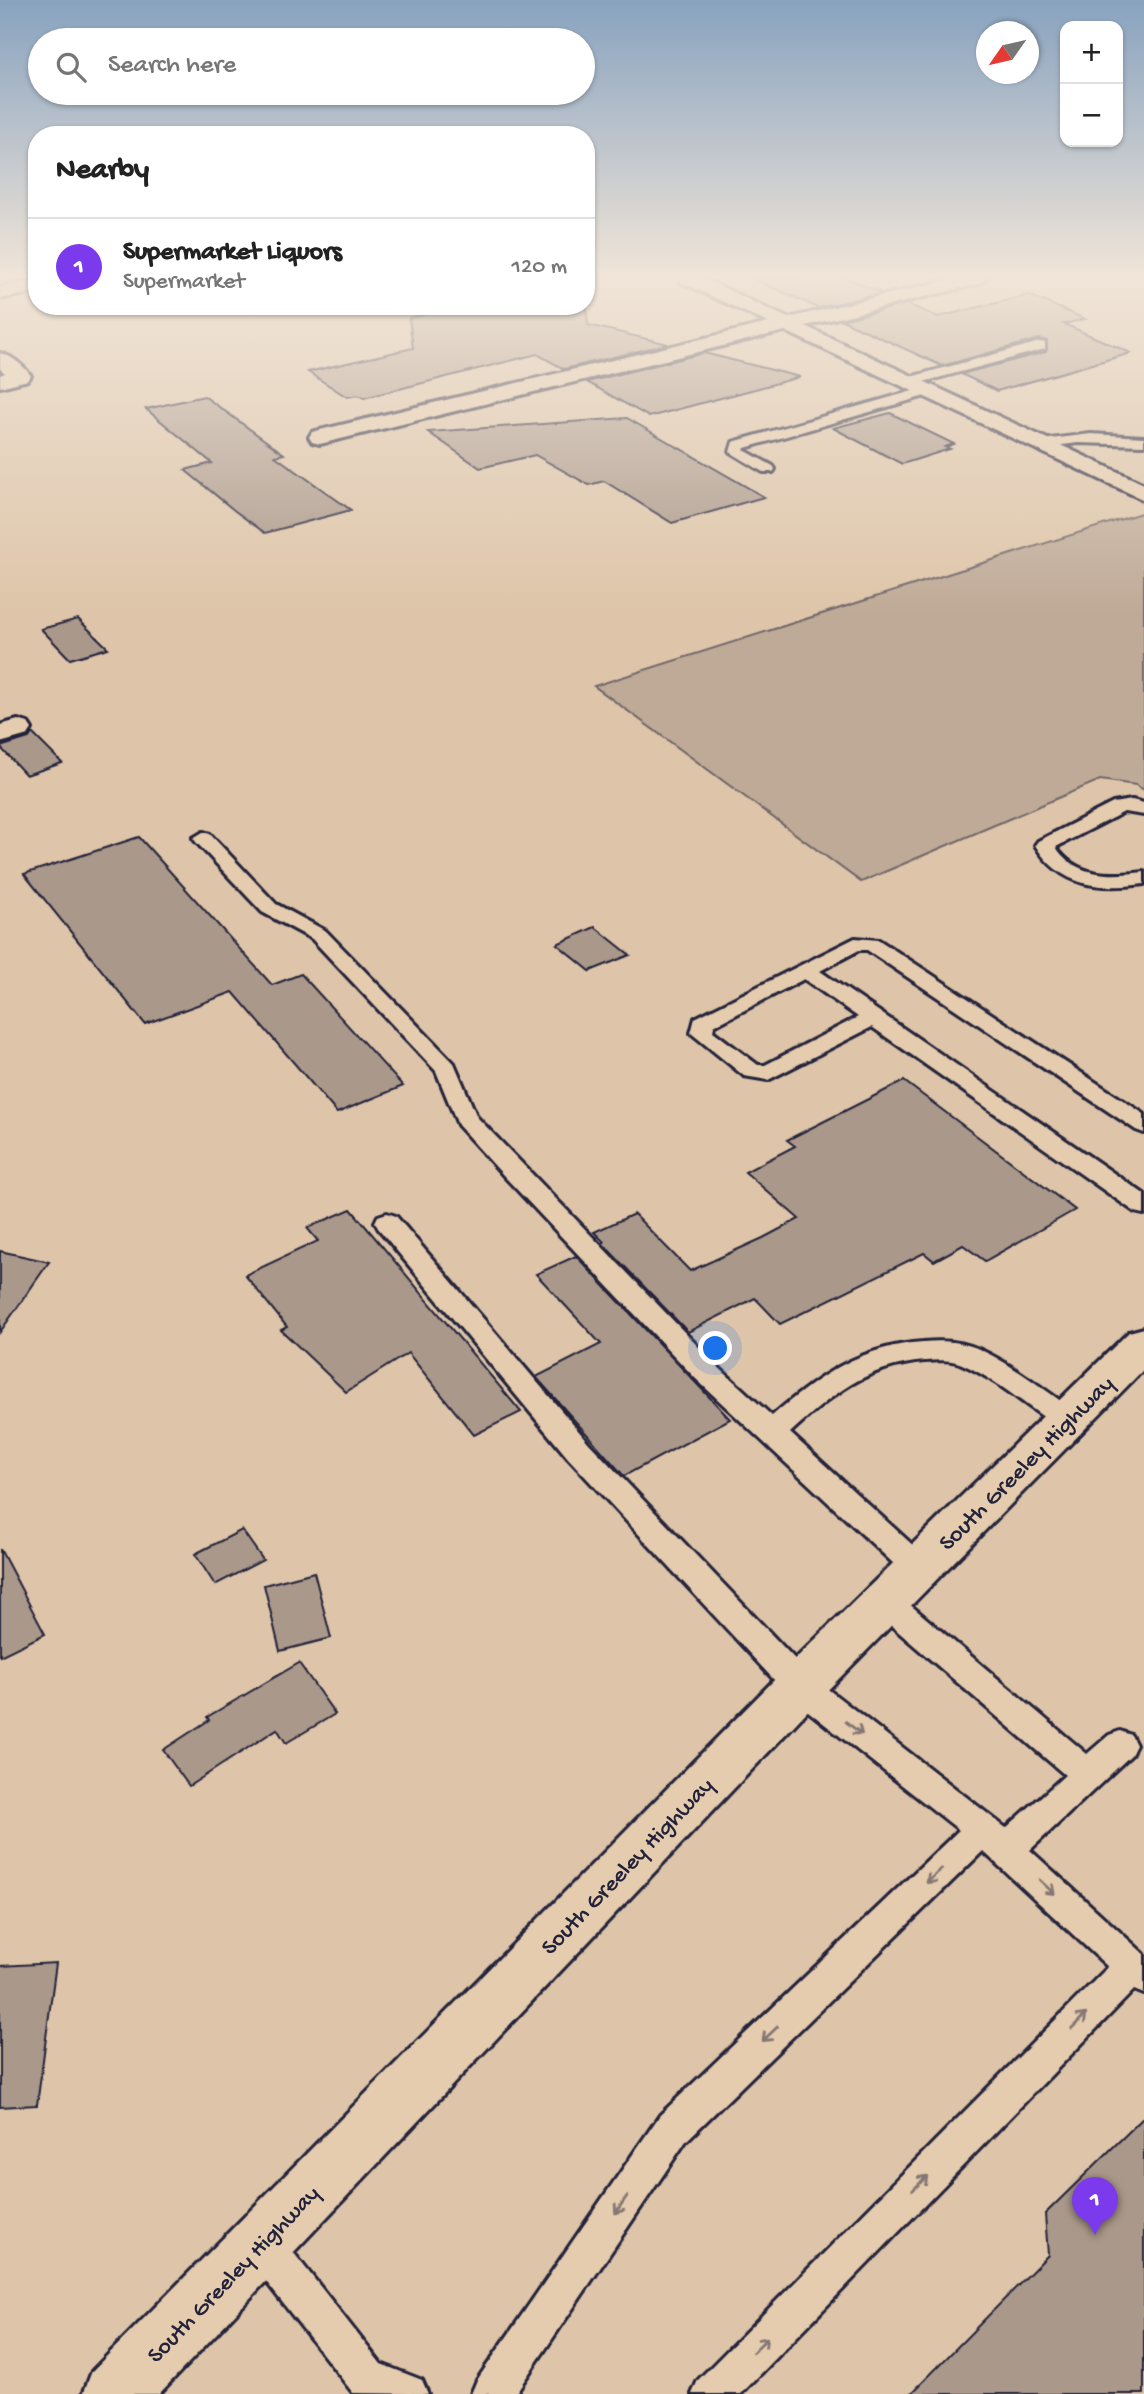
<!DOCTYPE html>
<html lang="en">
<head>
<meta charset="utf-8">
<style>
  body { margin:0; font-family:"Gochi Hand",sans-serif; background:#f6f6f6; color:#222 }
  .controls { position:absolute; right:21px; top:21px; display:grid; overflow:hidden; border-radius:14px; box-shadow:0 2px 5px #0004 }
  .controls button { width:63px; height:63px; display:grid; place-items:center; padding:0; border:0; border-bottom:2px solid #e0e0e0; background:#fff; color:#222; font:35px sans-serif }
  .compass { position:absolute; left:976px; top:21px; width:63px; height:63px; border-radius:50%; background:#fff; box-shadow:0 2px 5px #0004; rotate:236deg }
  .you { position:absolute; left:716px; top:1349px; width:24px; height:24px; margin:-18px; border:5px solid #fff; border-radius:50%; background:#1a73e8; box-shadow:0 0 0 10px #1a73e833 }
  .badge { display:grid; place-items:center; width:46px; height:46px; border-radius:50%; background:#7c3aed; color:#fff; font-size:23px; font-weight:700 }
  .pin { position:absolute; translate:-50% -58px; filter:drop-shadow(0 2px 4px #0008) }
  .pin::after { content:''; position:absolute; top:37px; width:24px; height:21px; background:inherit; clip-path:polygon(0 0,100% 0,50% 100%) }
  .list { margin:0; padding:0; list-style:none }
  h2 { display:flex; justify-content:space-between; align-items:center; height:91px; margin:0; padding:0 28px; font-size:30px }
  h2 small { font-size:23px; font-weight:400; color:#767676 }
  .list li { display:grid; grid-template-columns:46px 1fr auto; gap:21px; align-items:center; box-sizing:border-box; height:98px; padding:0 28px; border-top:2px solid #e0e0e0 }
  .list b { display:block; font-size:26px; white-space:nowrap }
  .list p { margin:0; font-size:23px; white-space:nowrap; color:#767676 }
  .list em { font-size:23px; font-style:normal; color:#767676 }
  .icon { flex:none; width:38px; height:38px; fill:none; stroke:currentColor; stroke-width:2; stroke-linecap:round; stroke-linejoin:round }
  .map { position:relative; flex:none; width:1144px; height:2394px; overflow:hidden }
  .search { position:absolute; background:#fff; box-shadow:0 2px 5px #0004; left:28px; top:28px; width:567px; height:77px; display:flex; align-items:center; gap:18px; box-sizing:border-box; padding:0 24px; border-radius:38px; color:#767676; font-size:26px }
  .panel { position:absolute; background:#fff; box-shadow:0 2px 5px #0004; left:28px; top:126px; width:567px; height:189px; border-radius:28px }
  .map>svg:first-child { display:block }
  .green { fill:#bfaa97; stroke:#706669; stroke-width:2 }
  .building { fill:#aa988a; stroke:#22223b; stroke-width:2 }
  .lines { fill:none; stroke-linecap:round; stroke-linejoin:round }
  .lane-casing { stroke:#22223b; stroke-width:6 }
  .street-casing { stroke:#22223b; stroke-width:6 }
  .secondary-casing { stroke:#22223b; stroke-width:6 }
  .highway-casing { stroke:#22223b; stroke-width:6 }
  .lane { fill:#e6ccae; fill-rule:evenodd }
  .street { fill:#e6ccae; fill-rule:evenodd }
  .secondary { fill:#e6ccae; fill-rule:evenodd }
  .highway { fill:#e6ccae; fill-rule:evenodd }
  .oneway { stroke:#847774 }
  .labels { text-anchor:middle; stroke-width:5; stroke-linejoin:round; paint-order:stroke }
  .near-street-label { font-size:24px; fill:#22223b; stroke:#e6ccae }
</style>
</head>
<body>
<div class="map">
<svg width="1144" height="2394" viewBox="0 0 1144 2394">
  <rect width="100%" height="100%" fill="#dec5a9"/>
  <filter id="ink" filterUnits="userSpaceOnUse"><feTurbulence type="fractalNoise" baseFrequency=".0143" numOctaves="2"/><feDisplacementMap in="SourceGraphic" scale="14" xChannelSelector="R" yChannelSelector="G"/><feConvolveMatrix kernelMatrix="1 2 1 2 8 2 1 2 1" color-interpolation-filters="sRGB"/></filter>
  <g filter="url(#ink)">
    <polygon class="green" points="1144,512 1144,790 1136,785 1100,780 861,882 594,686"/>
    <g class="building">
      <polygon points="751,278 847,278 882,293 818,308"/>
      <polygon points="1029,295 1085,319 1064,324 1131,353 997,391 961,374 1046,352 1047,341 1039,339 942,366 842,320 907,304 938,317"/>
      <polygon points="463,306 586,306 588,325 668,344 564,369 537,354 364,398 358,395 347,397 308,372 413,348 409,318"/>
      <polygon points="704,353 800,377 649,417 587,382"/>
      <polygon points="204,396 284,454 275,456 351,510 265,533 235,511 185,470 212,463 146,409"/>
      <polygon points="890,413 954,444 945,447 950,449 902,464 833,428"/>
      <polygon points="627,418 764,497 672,523 604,481 589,485 535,455 480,468 428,432"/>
      <polygon points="78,619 108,648 70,659 41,629"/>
      <polygon points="32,733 62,763 26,775 0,747 29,738"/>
      <polygon points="139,837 272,985 301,974 403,1086 337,1113 233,992 145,1024 24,874"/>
      <polygon points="595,927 630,955 590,971 557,944"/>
      <polygon points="904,1081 1075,1210 985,1261 963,1245 934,1261 924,1253 780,1324 755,1298 688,1332 602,1243 604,1242 594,1232 634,1214 690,1271 763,1238 799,1219 745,1172 795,1146 787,1140"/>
      <polygon points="351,1209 521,1412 474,1435 408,1353 346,1392 281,1330 287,1327 245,1275 318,1241 307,1228"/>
      <polygon points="0,1251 49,1262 0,1332"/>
      <polygon points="576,1256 730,1419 624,1476 536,1377 601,1344 536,1274"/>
      <polygon points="242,1530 263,1560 215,1585 195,1554"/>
      <polygon points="0,1549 45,1634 0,1656"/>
      <polygon points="314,1572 331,1638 280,1651 264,1585"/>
      <polygon points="299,1663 335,1714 286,1743 277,1729 189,1786 163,1750 209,1720 207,1717"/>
      <polygon points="56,1963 37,2105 0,2107 0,1966"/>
      <polygon points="1144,2117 1144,2394 911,2394 1048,2255 1045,2214"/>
    </g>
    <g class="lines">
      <defs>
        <g id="lane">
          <polygon points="1040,342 1045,343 1045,349 908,386 901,382 903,379"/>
          <polygon points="927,387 934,391 932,394 745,448 744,450 773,466 775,469 773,472 763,472 730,452 733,442"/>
          <polygon points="1091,434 1144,437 1144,445 1078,443 1039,448 1032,444 1034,441"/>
          <path d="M1132,800L1144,803V815L1124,812L1056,847C1076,878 1112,876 1144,872V884C1098,890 1061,887 1035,845L1038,841L1113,803Z"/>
          <path d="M203,832L210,834L276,904L326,931L454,1063L477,1117L716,1365L772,1416C818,1376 861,1346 923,1342C943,1340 963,1341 981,1350C1015,1366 1045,1391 1077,1412L1081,1419L1077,1426L1067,1430L1057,1426C1026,1406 996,1379 962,1364C951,1359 937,1360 925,1361C865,1366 833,1394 790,1433L928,1559L933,1568L928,1577L918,1580L908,1577L696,1379L504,1176L458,1125L436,1071L312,939L262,912L196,842L193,838Z"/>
          <path d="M855,938L879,940L1144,1114V1133L1136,1130L867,950H859L820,971L1144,1194V1214L1135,1212L872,1027L768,1080L744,1076L691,1033L695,1018ZM804,979L858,1017L765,1065H758L713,1031L714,1026Z"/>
          <polygon points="387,1213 396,1216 588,1442 811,1676 1006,1828 1065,1775 873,1610 869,1601 873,1592 884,1588 895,1592 1087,1754 1109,1735 1120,1731 1131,1735 1136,1745 1131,1755 1030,1850 1144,1954 1144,1994 1134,1990 741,2394 692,2394 698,2380 1108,1967 983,1851 686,2141 515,2394 471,2394 477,2380 660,2115 959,1830 789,1696 568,1458 378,1228 375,1222 378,1216"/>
          <polygon points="261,2224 275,2229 381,2364 422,2380 428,2394 353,2393 247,2257 242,2243 247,2229"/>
        </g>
        <g id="street">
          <polygon points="956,278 987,278 978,284 320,444 312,442 309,437 312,432 320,430"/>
          <polygon points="37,280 37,292 0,299 0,287"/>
          <path d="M0,353C12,356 24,366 31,376L28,380L0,387V375L5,373L0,369Z"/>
          <polygon points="18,720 28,723 32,729 28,735 0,743 0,725"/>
        </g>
        <polygon id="secondary" points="679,278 702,278 1144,484 1144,500 681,282"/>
        <polygon id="highway" points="1144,1328 1144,1369 817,1701 159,2394 83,2394 92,2371 783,1671 1129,1332"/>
      </defs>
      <use href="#lane" class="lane-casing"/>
      <use href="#street" class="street-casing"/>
      <use href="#secondary" class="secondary-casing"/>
      <use href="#highway" class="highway-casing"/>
      <use href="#lane" class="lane"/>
      <use href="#street" class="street"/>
      <use href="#secondary" class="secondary"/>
      <use href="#highway" class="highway"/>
    </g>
    <defs><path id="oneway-shaft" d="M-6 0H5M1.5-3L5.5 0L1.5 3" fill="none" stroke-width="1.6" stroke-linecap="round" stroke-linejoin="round" transform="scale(1.75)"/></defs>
    <g class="oneway">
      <use href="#oneway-shaft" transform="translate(854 1728) rotate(38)"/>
      <use href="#oneway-shaft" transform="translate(934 1876) rotate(136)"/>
      <use href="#oneway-shaft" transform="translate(1047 1887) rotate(43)"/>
      <use href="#oneway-shaft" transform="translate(1079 2021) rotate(-45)"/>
      <use href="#oneway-shaft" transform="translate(770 2034) rotate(136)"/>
      <use href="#oneway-shaft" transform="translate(920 2183) rotate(-45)"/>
      <use href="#oneway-shaft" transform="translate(621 2205) rotate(124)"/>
      <use href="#oneway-shaft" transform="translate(760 2345) rotate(-45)"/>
    </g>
  </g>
  <linearGradient id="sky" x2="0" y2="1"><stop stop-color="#88a2bf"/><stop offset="0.45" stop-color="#f0e5d8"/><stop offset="1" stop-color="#f0e5d8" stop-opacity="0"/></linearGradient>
  <rect width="1144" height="613" fill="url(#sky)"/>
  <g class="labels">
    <g class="near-street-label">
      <text transform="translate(1025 1462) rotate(-45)" y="8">South Greeley Highway</text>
      <text transform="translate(626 1865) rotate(-46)" y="8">South Greeley Highway</text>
      <text transform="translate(232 2273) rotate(-46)" y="8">South Greeley Highway</text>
    </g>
  </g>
</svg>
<div class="controls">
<button>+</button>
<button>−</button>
</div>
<svg class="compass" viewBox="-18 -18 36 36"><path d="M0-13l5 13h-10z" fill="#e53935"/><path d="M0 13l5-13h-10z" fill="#767676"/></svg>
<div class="you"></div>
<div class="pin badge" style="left:1095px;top:2235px">1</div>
<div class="search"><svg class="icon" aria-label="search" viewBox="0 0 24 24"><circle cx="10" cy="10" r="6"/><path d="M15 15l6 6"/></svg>Search here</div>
<section class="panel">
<h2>Nearby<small></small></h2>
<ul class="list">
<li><span class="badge">1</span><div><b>Supermarket Liquors</b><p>Supermarket</p></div><em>120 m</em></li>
</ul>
</section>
</div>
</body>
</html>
